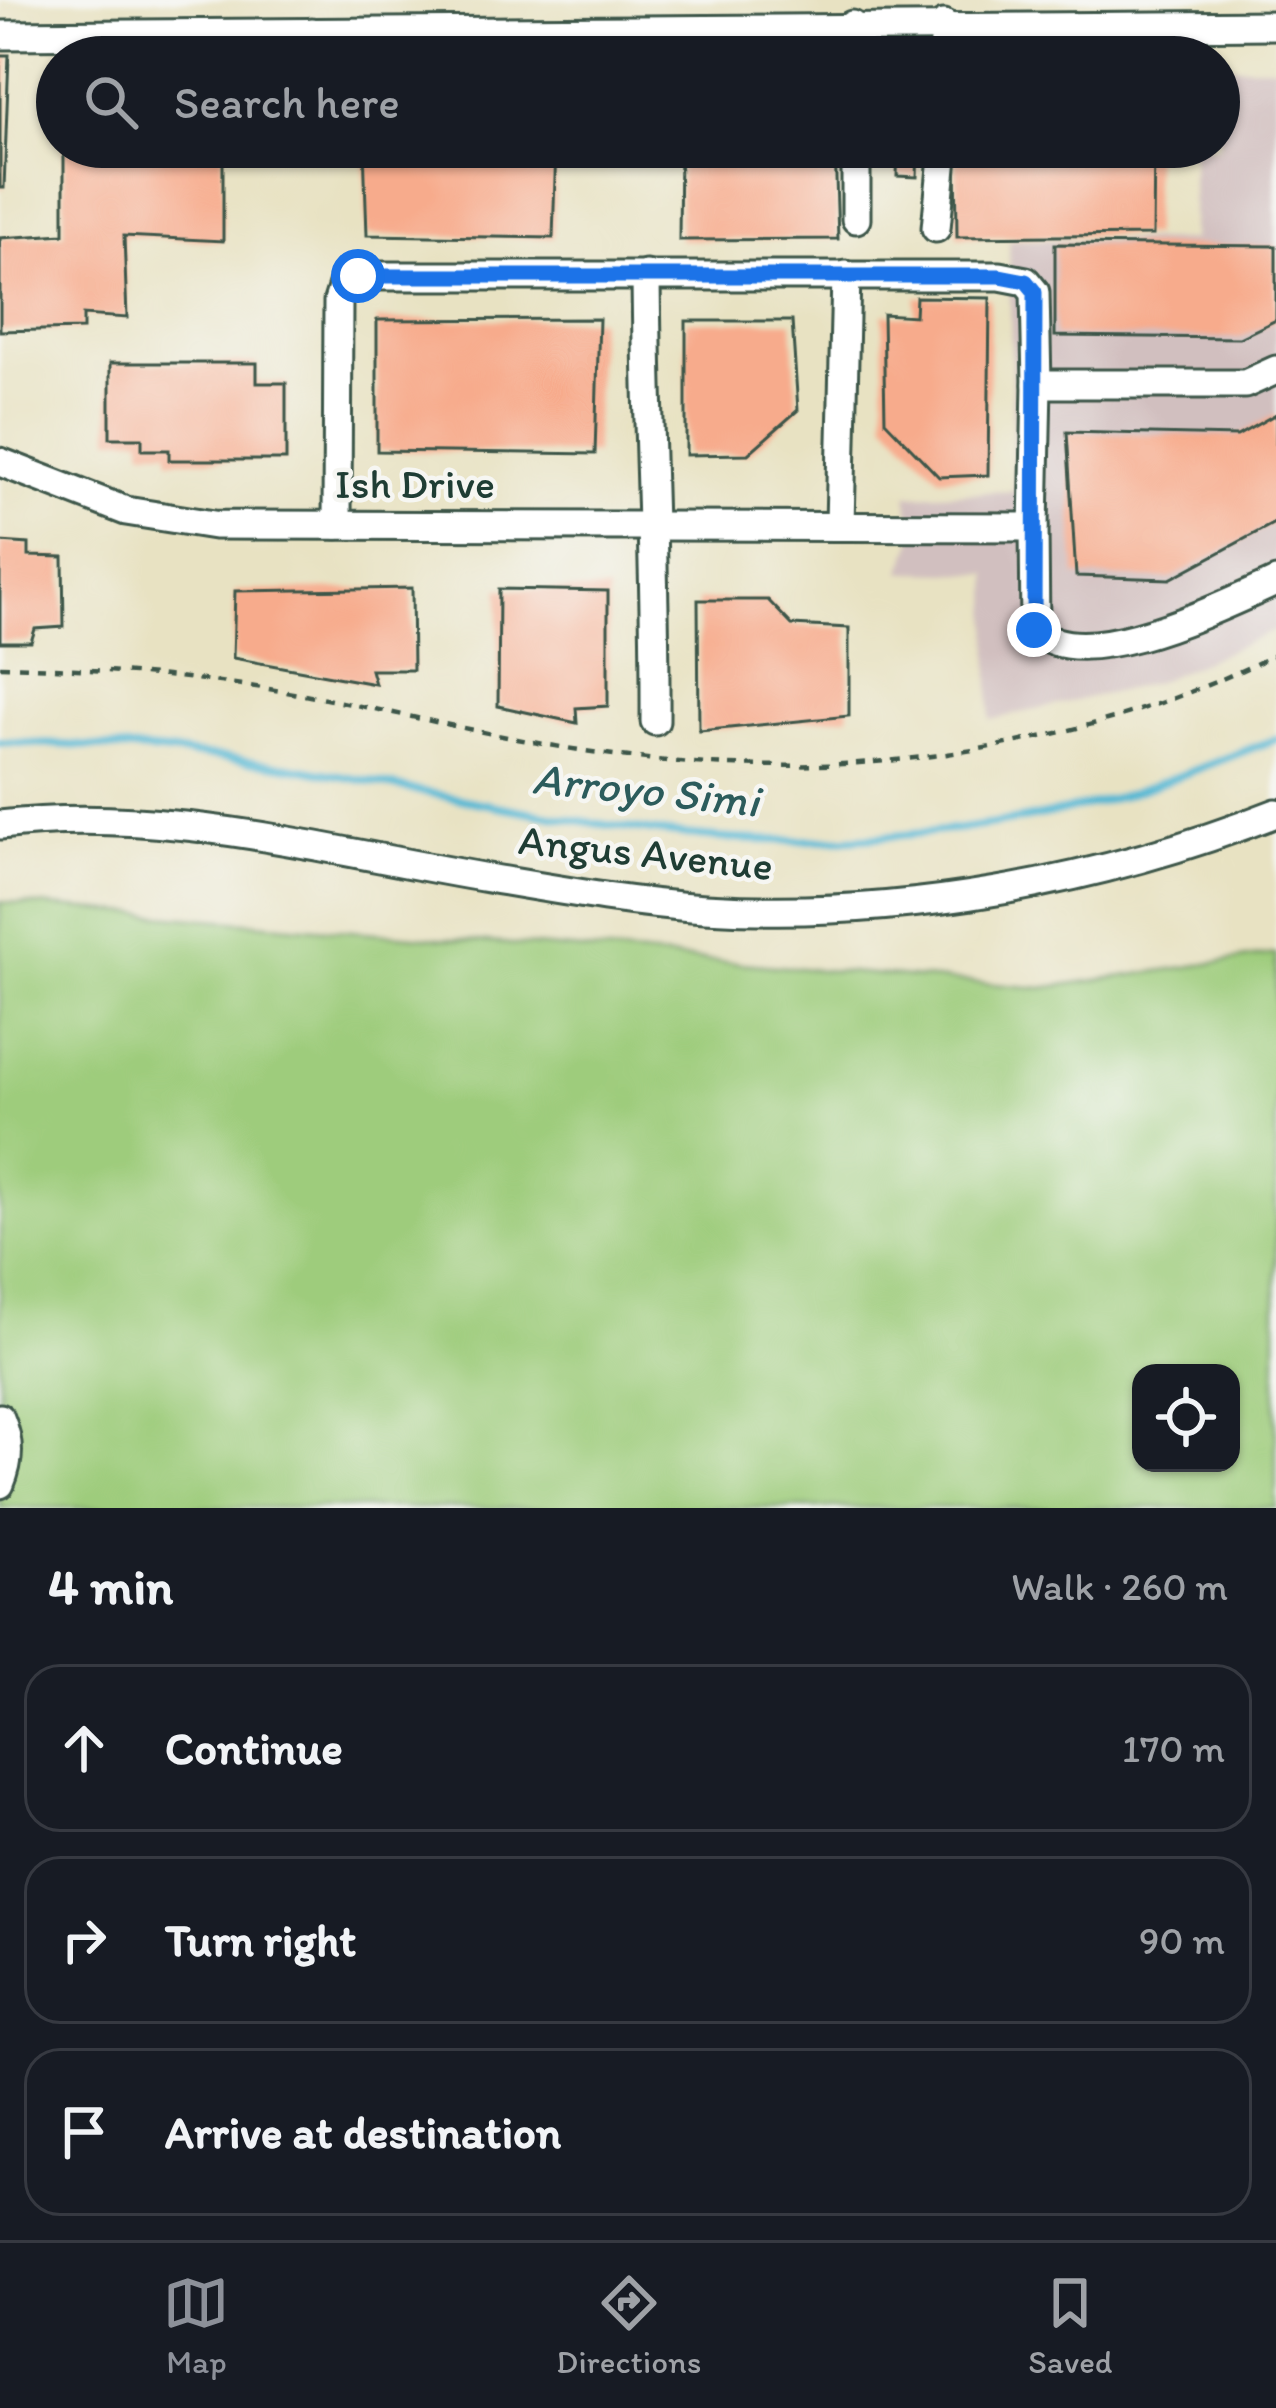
<!DOCTYPE html>
<html lang="en">
<head>
<meta charset="utf-8">
<style>
  body { margin:0; font-family:Itim,sans-serif; background:#242831; color:#f1f3f6 }
  .controls { position:absolute; right:36px; bottom:36px; display:grid; overflow:hidden; border-radius:24px; box-shadow:0 3px 9px #0004 }
  .controls button { width:108px; height:108px; display:grid; place-items:center; padding:0; border:0; border-bottom:3px solid #363941; background:#171b24; color:#f1f3f6; font:60px sans-serif }
  .stop { position:absolute; width:36px; height:36px; margin:-27px; border:9px solid #1a73e8; border-radius:50%; background:#fff }
  .stop.end { background:#1a73e8; border-color:#fff; box-shadow:0 3px 12px #0008 }
  .list { margin:0; padding:0; list-style:none }
  h2 { display:flex; justify-content:space-between; align-items:center; height:156px; margin:0; padding:0 48px; font-size:51px }
  h2 small { font-size:39px; font-weight:400; color:#9ea1a6 }
  .list li { display:grid; grid-template-columns:78px 1fr auto; gap:36px; align-items:center; box-sizing:border-box; height:168px; margin:0 24px 24px; padding:0 24px; border:3px solid #363941; border-radius:36px }
  .list b { display:block; font-size:45px; white-space:nowrap }
  .list em { font-size:39px; font-style:normal; color:#9ea1a6 }
  .icon { flex:none; width:66px; height:66px; fill:none; stroke:currentColor; stroke-width:2; stroke-linecap:round; stroke-linejoin:round }
  .map { position:relative; flex:none; width:1276px; height:1508px; overflow:hidden }
  .search { position:absolute; background:#171b24; box-shadow:0 3px 9px #0004; left:36px; right:36px; top:36px; height:132px; display:flex; align-items:center; gap:30px; box-sizing:border-box; padding:0 42px; border-radius:66px; color:#9ea1a6; font-size:45px }
  .sheet { height:732px; background:#171b24 }
  nav { display:flex; justify-content:space-around; align-items:center; box-sizing:border-box; height:168px; border-top:3px solid #363941; background:#171b24; font-size:33px; color:#9ea1a6 }
  nav a { display:grid; justify-items:center; gap:6px }
  nav .on { color:#8c9099 }
  .map>svg:first-child { display:block }
  .industrial { fill:#d1bfbf }
  .green { fill:#9ecc7b; stroke:#5e8458; stroke-width:3; fill-rule:evenodd }
  .lines { fill:none; stroke-linecap:round; stroke-linejoin:round }
  .stream { stroke:#55b8d3; stroke-width:8 }
  .building { fill:#f7ab8c }
  .minor-casing { stroke:#3d5649; stroke-width:33 }
  .path { stroke:#3d5649; stroke-width:4.5; stroke-dasharray:9 9; stroke-linecap:butt }
  .minor { stroke:#fff; stroke-width:27 }
  .route { stroke:#1a73e8; stroke-width:15 }
  .labels { text-anchor:middle; stroke-width:9; stroke-linejoin:round; paint-order:stroke }
  .street-label { font-size:42px; fill:#1f3d34; stroke:#f6f6f2 }
  .water-label { font-size:45px; font-style:italic; fill:#2c5c5c; stroke:#f6f6f2 }
</style>
</head>
<body>
<div class="map">
<svg width="1276" height="1508" viewBox="0 0 1276 1508">
  <rect width="100%" height="100%" fill="#f6f6f2"/>
  <filter id="ink" filterUnits="userSpaceOnUse"><feTurbulence type="fractalNoise" baseFrequency=".00833" numOctaves="2"/><feDisplacementMap in="SourceGraphic" scale="24" xChannelSelector="R" yChannelSelector="G"/><feConvolveMatrix kernelMatrix="1 2 1 2 8 2 1 2 1" color-interpolation-filters="sRGB"/></filter>
  <filter id="wash" filterUnits="userSpaceOnUse"><feTurbulence type="fractalNoise" baseFrequency=".004" numOctaves="4" result="noise"/><feDisplacementMap in="SourceGraphic" scale="48" xChannelSelector="R" yChannelSelector="G"/><feGaussianBlur stdDeviation="2.7" result="paint"/><feColorMatrix in="noise" values="0 0 0 0 0 0 0 0 0 0 0 0 0 0 0 0 0 1.4 0 .05"/><feComposite in="paint" operator="in"/></filter>
  <g filter="url(#wash)">
    <rect width="100%" height="100%" fill="#e8e2c2"/>
    <polygon class="industrial" points="1219,66 1276,66 1276,630 1154,683 990,720 989,574 901,572 913,541 907,495 1013,491 1009,240 1192,240 1192,147 1219,147"/>
    <path class="green" d="M0,902L1042,988L1276,954V1508H0ZM1141,1373H1231V1463H1141Z"/>
    <g class="lines">
      <path class="stream" d="M0,742C103,746 205,752 307,770C444,794 579,827 718,838C839,847 1016,830 1131,793C1180,777 1228,757 1276,739"/>
    </g>
    <g id="blocks">
      <g class="building">
        <polygon points="0,55 9,55 4,188 0,188"/>
        <polygon points="64,147 223,147 223,241 124,236 127,318 83,315 83,329 0,331 0,238 64,234"/>
        <polygon points="364,147 556,147 553,238 367,235"/>
        <polygon points="680,147 835,147 838,239 679,240"/>
        <polygon points="898,147 918,147 917,177 897,176"/>
        <polygon points="956,147 1154,147 1153,235 957,237"/>
        <polygon points="1055,244 1276,246 1276,320 1239,338 1055,336"/>
        <polygon points="916,297 990,298 988,475 939,477 885,421 883,314 915,316"/>
        <polygon points="599,319 595,454 377,451 377,320"/>
        <polygon points="686,321 792,321 798,410 748,454 686,455"/>
        <polygon points="110,363 257,363 257,383 286,383 286,460 169,460 169,450 142,450 142,438 110,438"/>
        <polygon points="1276,414 1276,522 1170,579 1076,576 1067,432 1237,436"/>
        <polygon points="0,542 29,544 29,556 63,557 64,627 35,629 31,642 0,642"/>
        <polygon points="412,588 413,670 371,670 375,684 233,658 235,591"/>
        <polygon points="499,589 608,591 608,706 576,708 577,723 498,706"/>
        <polygon points="698,600 768,600 792,625 849,628 849,716 699,731"/>
      </g>
    </g>
  </g>
  <g filter="url(#ink)">
    <use href="#blocks" fill-opacity="0" stroke="#3d5649" stroke-width="3"/>
    <g class="lines">
      <defs>
        <g id="minor">
          <polyline points="944,24 944,57"/>
          <polyline points="852,25 853,57"/>
          <polyline points="312,32 328,57"/>
          <polyline points="0,35 1276,25"/>
          <polyline points="856,219 856,147"/>
          <polyline points="936,228 944,147"/>
          <path d="M646,275C647,424 656,572 655,721"/>
          <path d="M0,462L126,511L214,525L1034,527L1035,630C1083,676 1221,606 1276,582"/>
          <polyline points="840,524 846,275"/>
          <polyline points="337,525 338,301 343,285 358,276 1000,276 1026,281 1035,292 1037,384"/>
          <polyline points="1034,527 1037,384 1245,384 1276,370"/>
          <path d="M0,825C164,805 327,851 488,878C559,890 632,903 705,908C896,920 1098,883 1276,813"/>
          <path d="M0,1418C10,1442 10,1460 0,1484"/>
        </g>
      </defs>
      <use href="#minor" class="minor-casing"/>
      <path class="path" d="M0,666C76,668 152,673 227,683C362,700 494,741 629,757C845,783 1081,752 1276,654"/>
      <use href="#minor" class="minor"/>
    </g>
  </g>
  <g class="lines" filter="url(#ink)">
    <polyline class="route" points="358,276 1000,276 1026,281 1035,292 1034,630"/>
  </g>
  <g class="labels">
    <g class="street-label">
      <text x="415" y="498">Ish Drive</text>
      <text transform="translate(646 852) rotate(6)" y="15">Angus Avenue</text>
    </g>
    <g class="water-label">
      <text transform="translate(646 789) rotate(6)" y="16">Arroyo Simi</text>
    </g>
  </g>
</svg>
<div class="controls">
<button><svg class="icon" aria-label="locate" viewBox="0 0 24 24"><circle cx="12" cy="12" r="6"/><path d="M12 2v4M12 18v4M2 12h4M18 12h4"/></svg></button>
</div>
<div class="stop" style="left:358px;top:276px"></div>
<div class="stop end" style="left:1034px;top:630px"></div>
<div class="search"><svg class="icon" aria-label="search" viewBox="0 0 24 24"><circle cx="10" cy="10" r="6"/><path d="M15 15l6 6"/></svg>Search here</div>
</div>
<section class="sheet">
<h2>4 min<small>Walk · 260 m</small></h2>
<ul class="list">
<li><svg class="icon" aria-label="ahead" viewBox="0 0 24 24"><path d="M12 20V5M6 11l6-6 6 6"/></svg><div><b>Continue</b></div><em>170 m</em></li>
<li><svg class="icon" aria-label="right" viewBox="0 0 24 24"><path d="M7 20v-9h11M14 6l5 5-5 5"/></svg><div><b>Turn right</b></div><em>90 m</em></li>
<li><svg class="icon" aria-label="arrive" viewBox="0 0 24 24"><path d="M6 21V4h12l-3 4 3 4H6"/></svg><div><b>Arrive at destination</b></div></li>
</ul>
</section>
<nav>
<a class="on"><svg class="icon" aria-label="map" viewBox="0 0 24 24"><path d="M3 6l6-2 6 2 6-2v14l-6 2-6-2-6 2zM9 4v14M15 6v14"/></svg>Map</a>
<a><svg class="icon" aria-label="directions" viewBox="0 0 24 24"><path d="M12 3l9 9-9 9-9-9zM9 14v-3h6M13 9l2 2-2 2"/></svg>Directions</a>
<a><svg class="icon" aria-label="saved" viewBox="0 0 24 24"><path d="M7 4h10v16l-5-4-5 4z"/></svg>Saved</a>
</nav>
</body>
</html>
